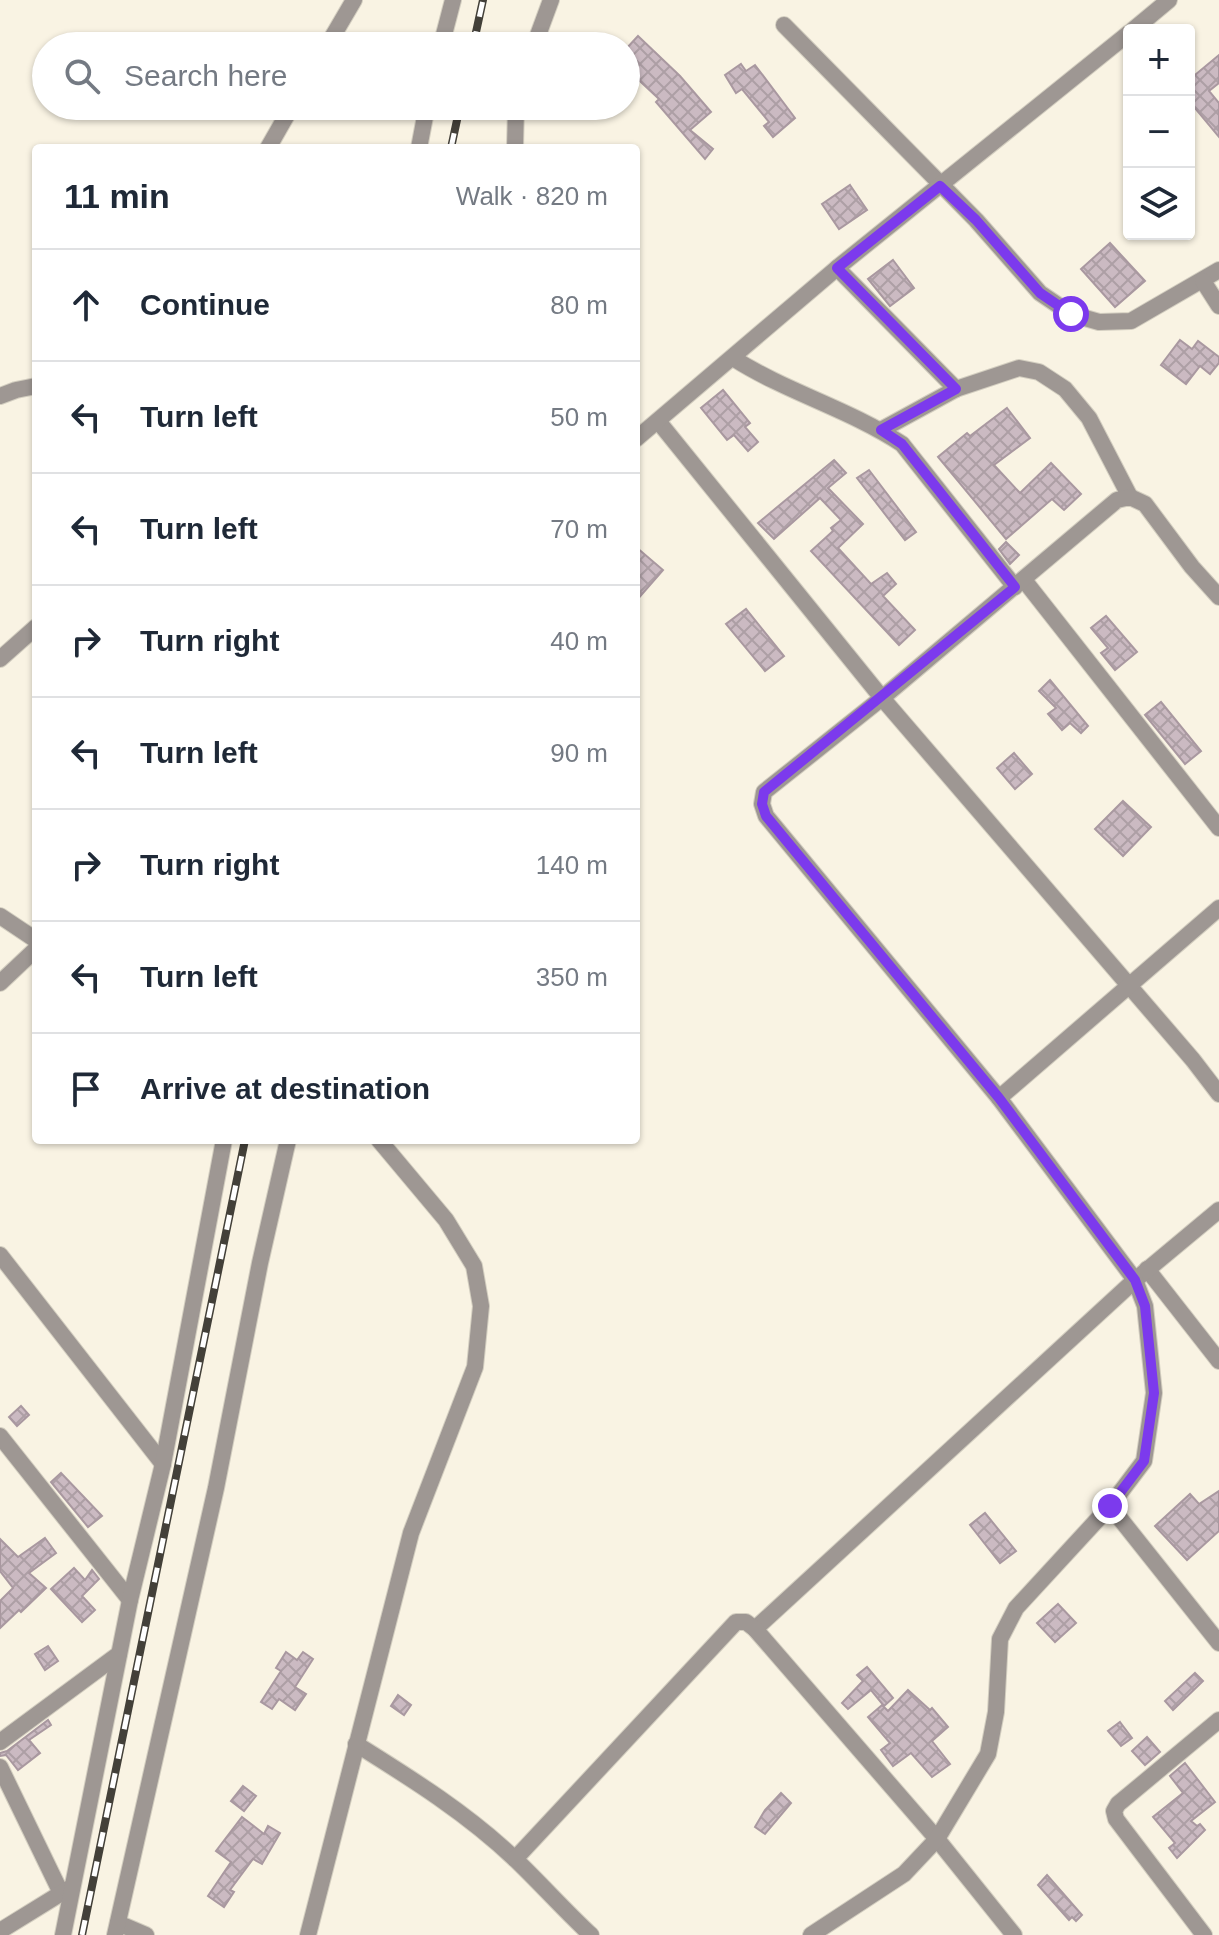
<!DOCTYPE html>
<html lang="en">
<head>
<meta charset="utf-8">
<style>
  body { margin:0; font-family:Arial,sans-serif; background:#f6f6f7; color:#1f2937 }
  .controls { position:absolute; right:24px; top:24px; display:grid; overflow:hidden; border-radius:8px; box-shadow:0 2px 6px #0004 }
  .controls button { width:72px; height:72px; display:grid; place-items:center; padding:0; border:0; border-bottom:2px solid #e0e1e3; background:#fff; color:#1f2937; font:40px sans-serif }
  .stop { position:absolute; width:24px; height:24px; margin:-18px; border:6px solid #7c3aed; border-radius:50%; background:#fff }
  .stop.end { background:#7c3aed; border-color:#fff; box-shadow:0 2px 8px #0008 }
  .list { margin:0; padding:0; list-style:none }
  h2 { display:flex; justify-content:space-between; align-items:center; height:104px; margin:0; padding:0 32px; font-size:34px }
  h2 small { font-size:26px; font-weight:400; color:#747a83 }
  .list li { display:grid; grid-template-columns:52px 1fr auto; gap:24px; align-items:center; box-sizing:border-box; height:112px; padding:0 32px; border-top:2px solid #e0e1e3 }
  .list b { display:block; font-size:30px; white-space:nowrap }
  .list em { font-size:26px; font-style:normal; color:#747a83 }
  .icon { flex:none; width:44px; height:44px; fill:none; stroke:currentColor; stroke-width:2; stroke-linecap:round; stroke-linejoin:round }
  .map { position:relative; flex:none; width:1219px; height:1935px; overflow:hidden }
  .search { position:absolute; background:#fff; box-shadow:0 2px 6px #0004; left:32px; top:32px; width:608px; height:88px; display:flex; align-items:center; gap:20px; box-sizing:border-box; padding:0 28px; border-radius:44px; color:#747a83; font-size:30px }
  .panel { position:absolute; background:#fff; box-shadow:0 2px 6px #0004; left:32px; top:144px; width:608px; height:1000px; border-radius:8px }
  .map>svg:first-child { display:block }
  .building { fill:url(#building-cross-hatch); stroke:#a998a0; stroke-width:2 }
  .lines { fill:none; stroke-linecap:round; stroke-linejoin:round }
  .minor-casing { stroke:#d3cec0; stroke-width:18 }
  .minor { stroke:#9e9793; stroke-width:16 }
  .rail-casing { stroke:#434039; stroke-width:8 }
  .rail { stroke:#fff; stroke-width:5; stroke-dasharray:15; stroke-linecap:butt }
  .route { stroke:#7c3aed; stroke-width:10 }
</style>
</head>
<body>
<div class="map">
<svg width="1219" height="1935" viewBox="0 0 1219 1935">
  <defs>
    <pattern id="building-cross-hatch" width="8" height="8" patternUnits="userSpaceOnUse" patternTransform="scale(2)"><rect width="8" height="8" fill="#cbbac2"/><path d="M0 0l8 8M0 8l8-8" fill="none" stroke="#ad9fa5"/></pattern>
  </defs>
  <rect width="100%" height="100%" fill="#f9f3e3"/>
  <g class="building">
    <polygon points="638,36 680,76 711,112 690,130 713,149 705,159 656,102 659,99 626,68 626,49"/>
    <polygon points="1219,55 1219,83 1209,91 1219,103 1219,137 1189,101 1189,80"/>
    <polygon points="741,64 746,71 755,65 795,118 773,137 764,126 769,122 742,89 736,93 725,75"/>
    <polygon points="850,185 867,210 839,229 822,204"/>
    <polygon points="1110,243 1145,281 1115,307 1081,269"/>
    <polygon points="893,260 914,288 890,306 868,279"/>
    <polygon points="1180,340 1192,349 1198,341 1219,357 1219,363 1210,374 1200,366 1186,384 1161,365"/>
    <polygon points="723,390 750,423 745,427 758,442 748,451 734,435 727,440 701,408"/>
    <polygon points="1007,408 1030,438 994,465 1020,493 1051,463 1081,494 1064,510 1052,499 1006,539 938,457 967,433 970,436"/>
    <polygon points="834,460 846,473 828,488 863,524 838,548 871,584 887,573 896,584 883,596 915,630 899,645 811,551 833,531 831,528 841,520 820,498 774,539 758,523"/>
    <polygon points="869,470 916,532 905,540 857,478"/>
    <polygon points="1006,542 1019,555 1010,564 999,549"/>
    <polygon points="636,547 663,570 636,601"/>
    <polygon points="746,609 784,656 765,671 726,624"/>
    <polygon points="1106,616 1137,652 1115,670 1101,653 1108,648 1091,628"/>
    <polygon points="1050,680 1088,726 1081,733 1070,723 1062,730 1048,714 1056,708 1039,691"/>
    <polygon points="1161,702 1201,751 1185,764 1145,715"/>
    <polygon points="1014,753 1032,774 1015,789 997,768"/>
    <polygon points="1123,801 1151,827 1123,856 1095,829"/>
    <polygon points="21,1406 29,1415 17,1426 9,1417"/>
    <polygon points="61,1473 102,1516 88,1527 51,1482"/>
    <polygon points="1219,1491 1219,1531 1187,1560 1155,1526 1190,1494 1199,1504"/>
    <polygon points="985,1513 1016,1551 1000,1563 970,1525"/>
    <polygon points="45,1538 56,1553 29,1573 46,1588 21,1612 19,1610 0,1628 0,1601 13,1588 0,1571 0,1539 18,1557"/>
    <polygon points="74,1568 85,1580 92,1570 99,1579 82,1596 95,1610 82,1622 51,1589"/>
    <polygon points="1058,1604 1076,1623 1055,1642 1037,1623"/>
    <polygon points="48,1646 58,1661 45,1670 35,1654"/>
    <polygon points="286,1652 297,1660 303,1652 313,1659 295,1687 306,1694 295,1710 279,1699 272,1709 261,1702 281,1671 276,1668"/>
    <polygon points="867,1667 893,1698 884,1706 871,1690 848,1709 842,1703 863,1681 857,1675"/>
    <polygon points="1195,1673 1203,1681 1173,1710 1165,1701"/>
    <polygon points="908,1690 930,1710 932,1708 948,1727 932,1741 950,1764 932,1777 911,1753 893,1766 881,1750 890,1743 868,1717 882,1705 888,1711"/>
    <polygon points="398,1695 411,1705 404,1715 391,1706"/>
    <polygon points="48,1720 51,1725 29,1740 40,1753 18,1770 6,1755 0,1756 0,1753 7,1751"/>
    <polygon points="1120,1722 1132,1738 1121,1746 1108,1731"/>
    <polygon points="1147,1737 1160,1752 1145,1765 1132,1751"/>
    <polygon points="1185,1763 1215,1802 1191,1821 1197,1826 1200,1824 1205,1830 1177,1858 1169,1848 1175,1843 1153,1817 1183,1793 1170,1776"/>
    <polygon points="243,1786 256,1796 244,1811 231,1801"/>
    <polygon points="781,1793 791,1803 765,1834 755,1827 765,1810"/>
    <polygon points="242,1817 264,1834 268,1826 280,1833 262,1864 253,1859 230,1890 234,1892 224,1907 208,1896 231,1862 216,1851"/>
    <polygon points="1047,1875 1082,1915 1076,1921 1072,1917 1069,1920 1038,1885"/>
  </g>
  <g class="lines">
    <defs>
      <g id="minor">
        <polyline points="784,25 976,220 1040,293 1071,314 1099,322 1131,321 1219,270"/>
        <polyline points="1133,30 1169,0"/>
        <polyline points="327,46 354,0"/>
        <polyline points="441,46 453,0"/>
        <polyline points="534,46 551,0"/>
        <polyline points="268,148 292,106"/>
        <polyline points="419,148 427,106"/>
        <polyline points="515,148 516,106"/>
        <polyline points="837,268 956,389"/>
        <polyline points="1203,281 1219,306"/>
        <path d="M733,358C786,392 849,409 902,444L1015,587"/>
        <polyline points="0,396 16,390 36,386"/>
        <polyline points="658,421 882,698 1193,1060 1219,1094"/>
        <polyline points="881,430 956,389 1019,368 1039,372 1065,389 1089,418 1130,497"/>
        <polyline points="636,439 837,268 1129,33"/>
        <polyline points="1024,580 1219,828"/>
        <polyline points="0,659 36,627"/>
        <polyline points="0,916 36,940"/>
        <polyline points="0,983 36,949"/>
        <polyline points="999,1098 766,816 762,804 764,792 882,698 1117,500 1130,497 1145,504 1192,567 1219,597"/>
        <polyline points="0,1255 163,1464"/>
        <polyline points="1147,1269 1219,1361"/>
        <polyline points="0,1436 130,1600"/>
        <polyline points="1110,1506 1219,1643"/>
        <polyline points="755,1629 1135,1280 1219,1210"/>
        <polyline points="0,1742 119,1654"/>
        <path d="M356,1744C412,1779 468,1814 516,1860C542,1885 565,1911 591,1935"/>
        <polyline points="0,1767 61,1893"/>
        <polyline points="515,1859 736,1622 746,1622 755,1629 937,1839 1014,1935"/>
        <polyline points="118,1923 146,1935"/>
        <polyline points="0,1931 68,1889"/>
        <polyline points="63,1935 130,1600 163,1464 224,1140"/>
        <polyline points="115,1935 216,1488 260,1263 288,1140"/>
        <polyline points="308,1935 411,1533 475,1367 481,1306 474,1266 446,1220 379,1140"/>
        <polyline points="811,1935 904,1874 937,1839 988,1754 996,1712 1000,1639 1016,1608 1110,1506 1144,1461 1154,1393 1145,1306 1135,1280 999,1098 1219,908"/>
        <polyline points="1204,1935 1116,1819 1114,1811 1118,1804 1219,1720"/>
      </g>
    </defs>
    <use href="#minor" class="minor-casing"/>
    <use href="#minor" class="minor"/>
    <defs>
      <g id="rail">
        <polyline points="473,46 483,0"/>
        <polyline points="451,148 460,106"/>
        <polyline points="82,1935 245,1140"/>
      </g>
    </defs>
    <use href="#rail" class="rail-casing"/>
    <use href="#rail" class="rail"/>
  </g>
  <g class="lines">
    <polyline class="route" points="1071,314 1040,293 976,220 940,186 837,268 956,389 881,430 902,444 1015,587 764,792 762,804 766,816 999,1098 1135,1280 1145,1306 1154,1393 1144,1461 1110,1506"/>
  </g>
</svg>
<div class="controls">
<button>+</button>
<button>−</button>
<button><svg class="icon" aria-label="layers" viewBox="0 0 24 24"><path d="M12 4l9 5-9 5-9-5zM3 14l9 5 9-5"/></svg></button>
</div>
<div class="stop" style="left:1071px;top:314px"></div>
<div class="stop end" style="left:1110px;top:1506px"></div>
<div class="search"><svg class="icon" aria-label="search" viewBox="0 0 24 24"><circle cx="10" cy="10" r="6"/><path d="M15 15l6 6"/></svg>Search here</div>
<section class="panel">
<h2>11 min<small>Walk · 820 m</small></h2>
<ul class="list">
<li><svg class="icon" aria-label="ahead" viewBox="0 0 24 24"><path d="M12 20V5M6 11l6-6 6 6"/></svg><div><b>Continue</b></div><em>80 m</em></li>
<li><svg class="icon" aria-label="left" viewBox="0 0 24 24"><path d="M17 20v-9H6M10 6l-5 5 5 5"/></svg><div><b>Turn left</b></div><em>50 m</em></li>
<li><svg class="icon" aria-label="left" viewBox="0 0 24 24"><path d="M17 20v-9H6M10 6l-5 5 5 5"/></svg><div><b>Turn left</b></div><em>70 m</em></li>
<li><svg class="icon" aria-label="right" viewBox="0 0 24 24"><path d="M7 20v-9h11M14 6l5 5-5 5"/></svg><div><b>Turn right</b></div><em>40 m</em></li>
<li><svg class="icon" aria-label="left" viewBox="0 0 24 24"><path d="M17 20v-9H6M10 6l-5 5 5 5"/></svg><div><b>Turn left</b></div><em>90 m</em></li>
<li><svg class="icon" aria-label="right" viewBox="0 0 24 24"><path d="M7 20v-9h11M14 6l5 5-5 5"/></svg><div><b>Turn right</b></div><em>140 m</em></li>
<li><svg class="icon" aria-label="left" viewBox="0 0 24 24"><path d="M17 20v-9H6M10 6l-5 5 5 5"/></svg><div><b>Turn left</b></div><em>350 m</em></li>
<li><svg class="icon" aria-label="arrive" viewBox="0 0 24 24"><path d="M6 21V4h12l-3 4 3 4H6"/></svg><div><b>Arrive at destination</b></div></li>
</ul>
</section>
</div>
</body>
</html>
